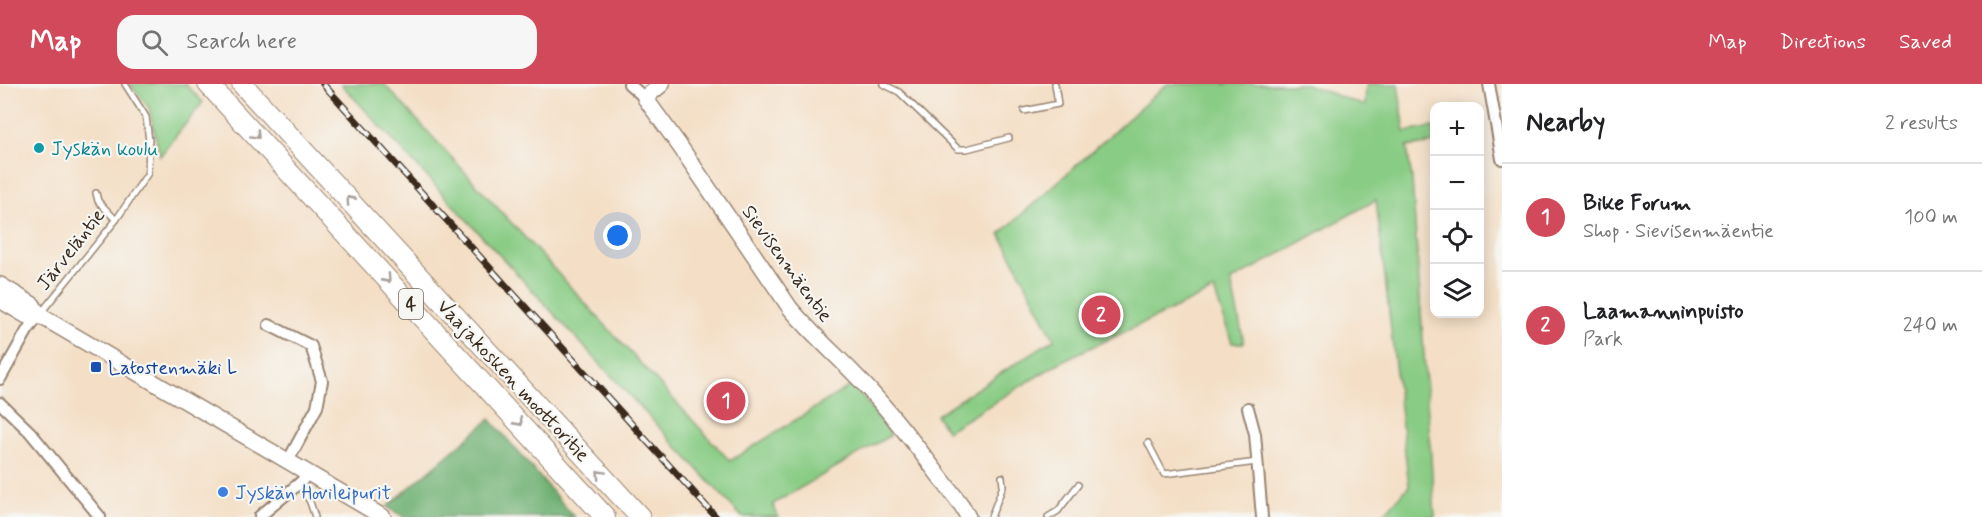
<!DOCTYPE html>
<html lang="en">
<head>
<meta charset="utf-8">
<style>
  body { margin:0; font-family:Mynerve,sans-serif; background:#f6f6f6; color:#202124 }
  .controls { position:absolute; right:18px; top:18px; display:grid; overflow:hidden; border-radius:12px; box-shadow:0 3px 15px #0003 }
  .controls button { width:54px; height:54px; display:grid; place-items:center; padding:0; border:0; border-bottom:2px solid #e0e0e0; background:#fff; color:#202124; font:30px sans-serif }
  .you { position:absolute; left:618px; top:152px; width:21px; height:21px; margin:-15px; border:4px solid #fff; border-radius:50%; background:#1a73e8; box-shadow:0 0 0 9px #1a73e833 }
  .badge { display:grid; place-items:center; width:39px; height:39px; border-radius:50%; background:#d1495b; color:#fff; font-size:20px; font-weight:700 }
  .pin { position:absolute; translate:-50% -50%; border:3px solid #fff; box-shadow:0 2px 6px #0006 }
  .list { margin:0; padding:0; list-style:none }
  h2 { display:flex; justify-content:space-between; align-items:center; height:78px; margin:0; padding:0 24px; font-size:26px }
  h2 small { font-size:20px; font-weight:400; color:#757577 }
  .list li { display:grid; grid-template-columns:39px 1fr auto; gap:18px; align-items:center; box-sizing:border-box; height:108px; padding:0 24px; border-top:2px solid #e0e0e0 }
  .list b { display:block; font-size:22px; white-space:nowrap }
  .list p { margin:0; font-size:20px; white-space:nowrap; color:#757577 }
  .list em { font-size:20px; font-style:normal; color:#757577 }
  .icon { flex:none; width:33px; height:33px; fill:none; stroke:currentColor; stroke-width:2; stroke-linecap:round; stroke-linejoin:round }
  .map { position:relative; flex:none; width:1502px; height:433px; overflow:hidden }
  header { display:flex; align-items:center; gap:36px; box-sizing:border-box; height:84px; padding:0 30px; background:#d1495b; color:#fff }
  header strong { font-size:28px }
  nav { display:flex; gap:33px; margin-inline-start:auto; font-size:21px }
  .search { width:420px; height:54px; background:#f6f6f6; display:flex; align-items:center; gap:15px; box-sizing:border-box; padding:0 21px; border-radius:18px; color:#757577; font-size:22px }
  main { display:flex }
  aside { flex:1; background:#fff }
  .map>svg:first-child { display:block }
  .green { fill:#89cc85; stroke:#627b52; stroke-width:1.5 }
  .forest { fill:#6eb072; stroke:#546d48; stroke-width:1.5 }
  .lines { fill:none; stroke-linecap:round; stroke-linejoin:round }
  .lane-casing { stroke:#988472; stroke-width:8 }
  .street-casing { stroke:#988472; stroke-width:14 }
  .secondary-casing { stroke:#988472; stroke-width:18 }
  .highway-casing { stroke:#988472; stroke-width:22 }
  .lane { stroke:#fff; stroke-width:5 }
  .street { stroke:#fff; stroke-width:10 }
  .secondary { stroke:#fff; stroke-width:15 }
  .highway { stroke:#fff; stroke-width:20 }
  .rail-casing { stroke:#3b2a1e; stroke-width:7 }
  .rail { stroke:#f6f6f2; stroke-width:4.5; stroke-dasharray:14; stroke-linecap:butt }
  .oneway { stroke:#a79f9a }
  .culture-dot { fill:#0f9aa8; stroke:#f6f6f2; stroke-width:2 }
  .transit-dot { fill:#1a4fb4; stroke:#f6f6f2; stroke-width:2 }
  .shop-dot { fill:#3f7fe0; stroke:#f6f6f2; stroke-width:2 }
  .labels { text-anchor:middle; stroke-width:4.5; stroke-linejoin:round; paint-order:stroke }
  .shield { fill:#f6f6f2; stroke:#73675e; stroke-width:1.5 }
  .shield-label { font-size:18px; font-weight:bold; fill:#3b2a1e }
  .culture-label { font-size:20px; fill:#0d838f; stroke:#f6f6f2; text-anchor:start }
  .street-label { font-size:20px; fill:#3b2a1e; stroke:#f6f6f2 }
  .transit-label { font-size:20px; fill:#164399; stroke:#f6f6f2; text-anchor:start }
  .shop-label { font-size:20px; fill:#366cbe; stroke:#f6f6f2; text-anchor:start }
</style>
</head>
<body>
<header>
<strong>Map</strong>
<div class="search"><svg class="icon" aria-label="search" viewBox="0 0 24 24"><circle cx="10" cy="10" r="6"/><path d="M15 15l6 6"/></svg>Search here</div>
<nav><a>Map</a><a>Directions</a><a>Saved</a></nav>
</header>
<main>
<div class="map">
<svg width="1502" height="433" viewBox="0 0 1502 433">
  <rect width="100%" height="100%" fill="#f6f6f2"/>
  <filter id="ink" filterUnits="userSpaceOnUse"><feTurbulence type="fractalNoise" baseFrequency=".0167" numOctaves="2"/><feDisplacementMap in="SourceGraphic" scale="12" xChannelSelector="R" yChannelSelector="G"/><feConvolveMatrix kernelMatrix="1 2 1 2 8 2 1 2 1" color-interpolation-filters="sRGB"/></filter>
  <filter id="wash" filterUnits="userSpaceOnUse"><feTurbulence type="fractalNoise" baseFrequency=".008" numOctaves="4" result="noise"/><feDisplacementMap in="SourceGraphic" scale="24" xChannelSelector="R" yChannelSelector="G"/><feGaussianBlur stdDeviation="1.35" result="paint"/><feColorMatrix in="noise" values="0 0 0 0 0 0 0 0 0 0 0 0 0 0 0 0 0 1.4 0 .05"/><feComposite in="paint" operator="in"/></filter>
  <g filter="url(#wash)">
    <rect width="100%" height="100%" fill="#f4dfc6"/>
    <g class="green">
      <polygon points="130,0 185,0 203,18 160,72 149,24"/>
      <polygon points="341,0 384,0 730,377 853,300 891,351 773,420 778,433 742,433"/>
      <polygon points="1167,0 1306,0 1365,22 1366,0 1398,0 1405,48 1434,43 1434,59 1407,63 1412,95 1435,433 1381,433 1409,402 1376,116 1231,197 1244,259 1232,259 1214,206 1064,276 947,347 936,331 1054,255 1000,150"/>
    </g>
    <polygon class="forest" points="490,335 574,433 404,433 387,423"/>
  </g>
  <g filter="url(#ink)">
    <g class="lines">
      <defs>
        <g id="lane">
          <polyline points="883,0 899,8 958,65 967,65 1009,54"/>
          <polyline points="1024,27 1058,20 1055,0"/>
          <polyline points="96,109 98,117 116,136"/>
          <polyline points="40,230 116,136 148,89 149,57 146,33 125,0"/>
          <polyline points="1148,359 1164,390 1257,378"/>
          <polyline points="299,399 310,418 315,433"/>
          <polyline points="991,433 1003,402 1002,393"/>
          <polyline points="1048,433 1058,427 1078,401"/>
        </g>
        <g id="street">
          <polyline points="629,0 645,14"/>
          <polyline points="1489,0 1502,75"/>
          <polyline points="269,241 311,262 322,297 317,323 288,377"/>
          <polyline points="0,295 27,247 39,231"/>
          <polyline points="0,319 30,348 100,433"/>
          <polyline points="1248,324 1255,350 1262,433"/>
          <polyline points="260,432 302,397 307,388"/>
        </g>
        <g id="secondary">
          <path d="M662,0L645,14L679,61L790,224C816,255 847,280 873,310C905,345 933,384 962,422L968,433"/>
          <polyline points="0,201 33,221 39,231"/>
          <polyline points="0,216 27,232 39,231 383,433"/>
        </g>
        <g id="highway">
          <polyline points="208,0 605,433"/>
          <polyline points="242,0 640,433"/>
        </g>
      </defs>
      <use href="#lane" class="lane-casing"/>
      <use href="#street" class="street-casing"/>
      <use href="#secondary" class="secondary-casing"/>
      <use href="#highway" class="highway-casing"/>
      <use href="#lane" class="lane"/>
      <use href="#street" class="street"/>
      <use href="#secondary" class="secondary"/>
      <use href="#highway" class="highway"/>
      <defs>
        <polyline id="rail" points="323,0 716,433"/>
      </defs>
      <use href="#rail" class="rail-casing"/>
      <use href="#rail" class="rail"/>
    </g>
    <defs><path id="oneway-chevron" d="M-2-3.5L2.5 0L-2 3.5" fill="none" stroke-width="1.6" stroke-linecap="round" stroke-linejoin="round" transform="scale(1.5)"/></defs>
    <g class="oneway">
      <use href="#oneway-chevron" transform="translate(256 51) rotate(47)"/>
      <use href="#oneway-chevron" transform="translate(350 116) rotate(-132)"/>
      <use href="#oneway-chevron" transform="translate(387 195) rotate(48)"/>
      <use href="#oneway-chevron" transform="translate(519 338) rotate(48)"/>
      <use href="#oneway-chevron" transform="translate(600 390) rotate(-133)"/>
    </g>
  </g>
  <circle class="culture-dot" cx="39" cy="64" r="6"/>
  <rect class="transit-dot" x="90" y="277" width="12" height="12" rx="3"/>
  <circle class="shop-dot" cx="223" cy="408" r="6"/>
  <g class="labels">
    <rect class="shield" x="399" y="205" width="24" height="30" rx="4.5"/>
    <g class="shield-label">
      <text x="411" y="226">4</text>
    </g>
    <g class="culture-label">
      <text x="51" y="71">Jyskän koulu</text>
    </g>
    <g class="street-label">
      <text transform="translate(70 165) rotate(-52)" y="7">Järveläntie</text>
      <text transform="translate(788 179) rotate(54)" y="7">Sievisenmäentie</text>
      <text transform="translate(514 296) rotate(47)" y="7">Vaajakosken moottoritie</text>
    </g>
    <g class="transit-label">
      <text x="108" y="290">Latostenmäki L</text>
    </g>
    <g class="shop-label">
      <text x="235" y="415">Jyskän Hovileipurit</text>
    </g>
  </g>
</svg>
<div class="controls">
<button>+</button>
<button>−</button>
<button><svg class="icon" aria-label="locate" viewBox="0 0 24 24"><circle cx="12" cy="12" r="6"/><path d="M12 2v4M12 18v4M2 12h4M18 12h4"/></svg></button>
<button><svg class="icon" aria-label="layers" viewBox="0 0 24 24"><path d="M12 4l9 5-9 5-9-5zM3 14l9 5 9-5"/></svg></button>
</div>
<div class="you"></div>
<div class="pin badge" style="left:726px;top:317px">1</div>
<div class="pin badge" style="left:1101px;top:231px">2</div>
</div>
<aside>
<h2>Nearby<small>2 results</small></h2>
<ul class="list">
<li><span class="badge">1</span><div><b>Bike Forum</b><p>Shop · Sievisenmäentie</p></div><em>100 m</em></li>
<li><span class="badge">2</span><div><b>Laamanninpuisto</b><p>Park</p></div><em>240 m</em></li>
</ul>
</aside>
</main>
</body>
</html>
